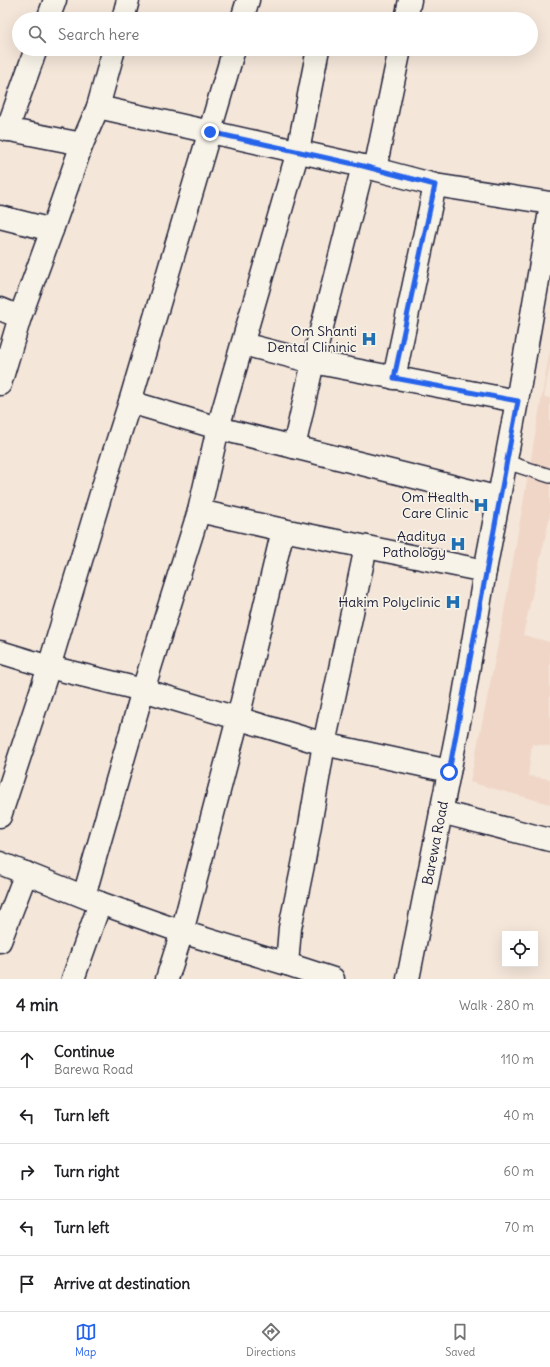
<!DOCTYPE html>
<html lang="en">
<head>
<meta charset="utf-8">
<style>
  body { margin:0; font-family:Delius,sans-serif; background:#f6f6f6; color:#202124 }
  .controls { position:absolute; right:12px; bottom:12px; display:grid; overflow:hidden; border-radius:0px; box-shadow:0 4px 16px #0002 }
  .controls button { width:36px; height:36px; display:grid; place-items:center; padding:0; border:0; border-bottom:1px solid #e0e0e0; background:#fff; color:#202124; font:20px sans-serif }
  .stop { position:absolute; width:12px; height:12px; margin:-9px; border:3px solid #2563eb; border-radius:50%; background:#fff }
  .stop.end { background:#2563eb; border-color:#fff; box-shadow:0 1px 4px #0008 }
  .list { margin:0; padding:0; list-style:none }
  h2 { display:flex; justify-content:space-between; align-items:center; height:52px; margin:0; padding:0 16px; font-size:17px }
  h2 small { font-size:13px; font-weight:400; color:#757577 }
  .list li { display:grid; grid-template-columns:26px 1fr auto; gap:12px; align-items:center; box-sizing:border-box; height:56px; padding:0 16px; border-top:1px solid #e0e0e0 }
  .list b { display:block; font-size:15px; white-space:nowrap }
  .list p { margin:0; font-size:13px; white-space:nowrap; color:#757577 }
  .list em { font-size:13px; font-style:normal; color:#757577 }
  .icon { flex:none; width:22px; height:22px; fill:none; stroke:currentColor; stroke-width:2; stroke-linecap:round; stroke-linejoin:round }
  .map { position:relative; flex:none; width:550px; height:979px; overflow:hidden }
  .search { position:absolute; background:#fff; box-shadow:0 4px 16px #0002; left:12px; right:12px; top:12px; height:44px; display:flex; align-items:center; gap:10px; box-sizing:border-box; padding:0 14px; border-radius:22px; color:#757577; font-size:15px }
  .sheet { height:332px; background:#fff }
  nav { display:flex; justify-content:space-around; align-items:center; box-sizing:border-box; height:56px; border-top:1px solid #e0e0e0; background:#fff; font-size:11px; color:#757577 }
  nav a { display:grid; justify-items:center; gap:2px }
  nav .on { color:#2563eb }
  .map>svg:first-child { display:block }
  .built { fill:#f0d6c7 }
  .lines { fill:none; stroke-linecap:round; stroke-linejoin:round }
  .lane-casing { stroke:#22223b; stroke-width:16 }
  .street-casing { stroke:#22223b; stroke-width:25 }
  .secondary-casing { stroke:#22223b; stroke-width:25 }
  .lane { stroke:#f7f3e8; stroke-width:13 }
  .street { stroke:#f7f3e8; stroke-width:22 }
  .secondary { stroke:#f7f3e8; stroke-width:22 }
  .route { stroke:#2563eb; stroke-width:5 }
  .labels { text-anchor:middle; stroke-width:3.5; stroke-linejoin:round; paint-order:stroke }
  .poi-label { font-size:14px; fill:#22223b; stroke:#f7f3e8; text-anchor:end }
  .street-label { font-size:14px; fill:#22223b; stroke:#f7f3e8 }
</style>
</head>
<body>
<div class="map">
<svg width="550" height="979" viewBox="0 0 550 979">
  <rect width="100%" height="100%" fill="#f4e6d9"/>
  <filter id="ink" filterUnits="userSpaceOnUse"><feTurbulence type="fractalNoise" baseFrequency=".025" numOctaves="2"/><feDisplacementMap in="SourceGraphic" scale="8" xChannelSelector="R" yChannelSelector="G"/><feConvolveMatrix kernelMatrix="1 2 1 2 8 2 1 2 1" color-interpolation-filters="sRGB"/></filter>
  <g filter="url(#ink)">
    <polygon class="built" points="550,350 550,363 544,397 550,398 550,516 523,635 550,642 550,746 532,744 528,776 550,779 550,804 470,782 500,635"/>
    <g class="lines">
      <defs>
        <polyline id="lane" points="506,462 550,476"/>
        <g id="street">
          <polyline points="48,19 55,0"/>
          <polyline points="123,19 128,0"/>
          <polyline points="242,19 248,0"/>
          <polyline points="406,19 410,0"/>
          <polyline points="98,107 363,166 435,185 550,203"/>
          <polyline points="0,128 82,144"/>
          <polyline points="7,130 36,49"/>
          <polyline points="375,169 400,49"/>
          <polyline points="0,217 52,230"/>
          <polyline points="0,309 20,317"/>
          <polyline points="243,344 313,362 517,401"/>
          <polyline points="394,378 435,185"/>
          <polyline points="0,384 20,317 52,230 82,144 98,107 114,49"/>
          <polyline points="130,402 218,428 294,447 313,362 363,166"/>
          <polyline points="294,447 499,498"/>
          <polyline points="199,511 283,530 485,571"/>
          <polyline points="0,652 49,667 143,690 324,744 449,771"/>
          <polyline points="441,812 550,840"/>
          <polyline points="0,816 49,667 106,477 130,402 234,49"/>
          <polyline points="0,863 100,903 182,932 287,964 333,979"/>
          <polyline points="84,896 143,690 199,511 218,428 298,151 318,49"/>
          <polyline points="0,941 26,873"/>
          <polyline points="287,964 290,928 304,860 324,744 366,547"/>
          <polyline points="73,979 100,903"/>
          <polyline points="167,979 182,932 238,718 283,530"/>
        </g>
        <polyline id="secondary" points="408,979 462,707 485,571 517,401 550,211"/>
      </defs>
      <use href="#lane" class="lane-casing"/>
      <use href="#street" class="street-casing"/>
      <use href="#secondary" class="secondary-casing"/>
      <use href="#lane" class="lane"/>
      <use href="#street" class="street"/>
      <use href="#secondary" class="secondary"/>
    </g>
  </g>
  <g class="lines" filter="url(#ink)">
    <polyline class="route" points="210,132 363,166 435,185 394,378 518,401 449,772"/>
  </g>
  <defs>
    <symbol id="hospital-bare" viewBox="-9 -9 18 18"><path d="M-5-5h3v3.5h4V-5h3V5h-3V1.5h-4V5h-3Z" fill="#1f6fb2" stroke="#f7f3e8" stroke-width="2.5" paint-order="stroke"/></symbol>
  </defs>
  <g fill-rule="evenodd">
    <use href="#hospital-bare" x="358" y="328" width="22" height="22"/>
    <use href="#hospital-bare" x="470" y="494" width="22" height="22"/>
    <use href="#hospital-bare" x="447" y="533" width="22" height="22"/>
    <use href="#hospital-bare" x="442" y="591" width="22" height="22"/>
  </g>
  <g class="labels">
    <g class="poi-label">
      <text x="357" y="336">Om Shanti<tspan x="357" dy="16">Dental Clininic</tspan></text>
      <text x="469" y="502">Om Health<tspan x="469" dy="16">Care Clinic</tspan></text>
      <text x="446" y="541">Aaditya<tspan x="446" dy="16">Pathology</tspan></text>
      <text x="441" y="607">Hakim Polyclinic</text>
    </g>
    <g class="street-label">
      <text transform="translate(435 843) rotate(-79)" y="5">Barewa Road</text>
    </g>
  </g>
</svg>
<div class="controls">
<button><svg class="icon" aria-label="locate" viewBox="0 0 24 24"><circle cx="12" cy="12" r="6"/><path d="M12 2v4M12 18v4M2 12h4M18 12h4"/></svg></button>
</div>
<div class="stop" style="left:449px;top:772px"></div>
<div class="stop end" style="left:210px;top:132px"></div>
<div class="search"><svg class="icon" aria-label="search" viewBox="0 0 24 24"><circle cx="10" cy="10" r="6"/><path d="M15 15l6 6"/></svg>Search here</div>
</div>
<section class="sheet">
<h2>4 min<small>Walk · 280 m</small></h2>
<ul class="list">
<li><svg class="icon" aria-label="ahead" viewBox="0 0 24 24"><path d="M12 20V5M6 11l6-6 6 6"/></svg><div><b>Continue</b><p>Barewa Road</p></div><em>110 m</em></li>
<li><svg class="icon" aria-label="left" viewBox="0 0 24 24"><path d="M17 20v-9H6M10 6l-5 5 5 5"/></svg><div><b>Turn left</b></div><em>40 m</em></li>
<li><svg class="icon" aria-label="right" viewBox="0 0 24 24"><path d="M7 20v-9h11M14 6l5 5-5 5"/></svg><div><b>Turn right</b></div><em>60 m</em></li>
<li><svg class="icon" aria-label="left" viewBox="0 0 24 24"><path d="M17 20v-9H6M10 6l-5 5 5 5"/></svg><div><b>Turn left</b></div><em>70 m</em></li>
<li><svg class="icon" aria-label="arrive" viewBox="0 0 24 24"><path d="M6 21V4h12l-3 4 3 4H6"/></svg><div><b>Arrive at destination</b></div></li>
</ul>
</section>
<nav>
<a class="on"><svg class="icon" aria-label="map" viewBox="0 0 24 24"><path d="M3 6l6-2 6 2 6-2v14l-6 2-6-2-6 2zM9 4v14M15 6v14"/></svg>Map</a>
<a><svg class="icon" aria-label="directions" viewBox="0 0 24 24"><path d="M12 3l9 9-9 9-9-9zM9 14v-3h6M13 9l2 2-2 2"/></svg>Directions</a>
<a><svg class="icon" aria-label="saved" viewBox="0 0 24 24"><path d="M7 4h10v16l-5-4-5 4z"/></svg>Saved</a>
</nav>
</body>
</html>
